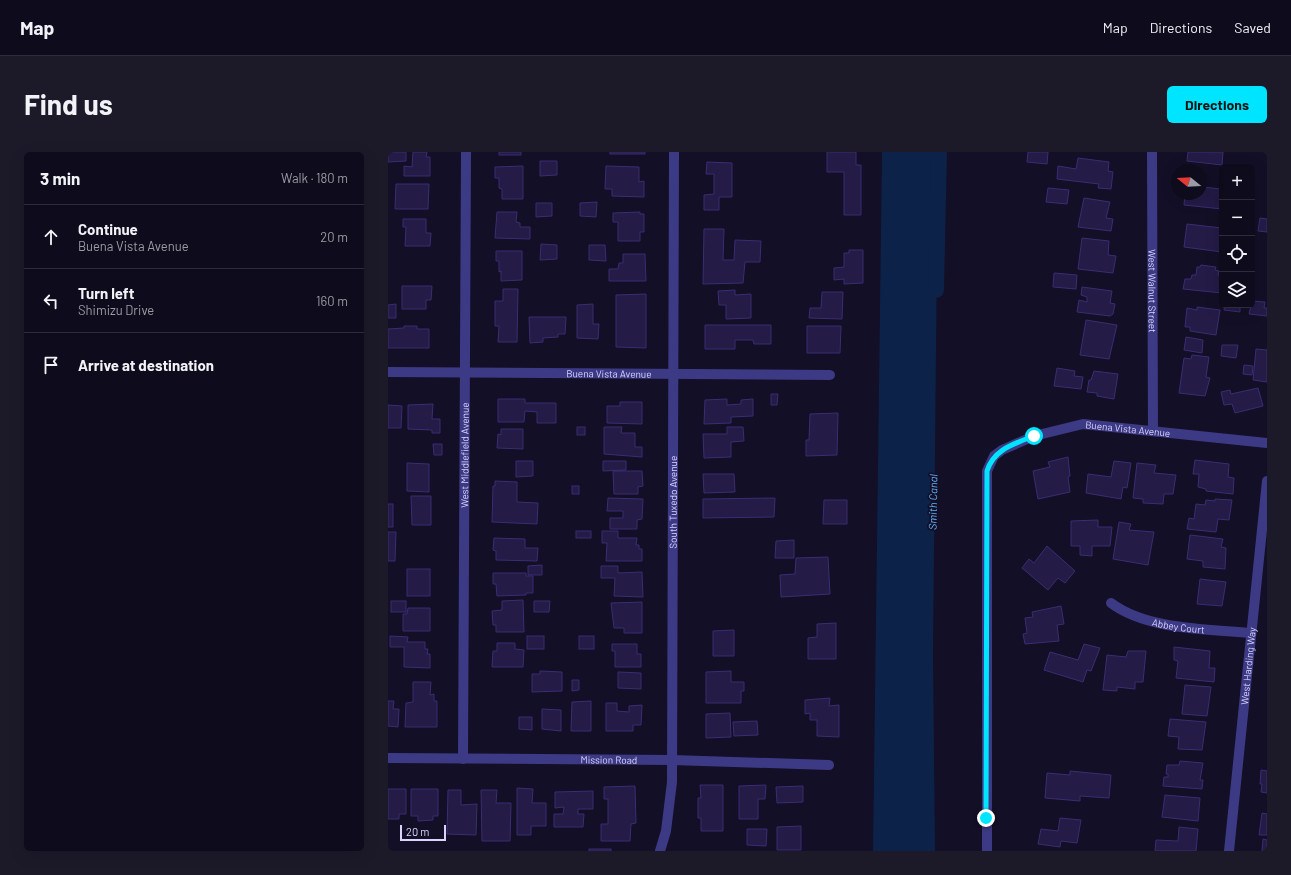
<!DOCTYPE html>
<html lang="en">
<head>
<meta charset="utf-8">
<style>
  body { margin:0; font-family:Barlow,sans-serif; background:#1c1929; color:#f1f3f6 }
  .controls { position:absolute; right:12px; top:12px; display:grid; overflow:hidden; border-radius:6px; box-shadow:0 4px 16px #0002 }
  .controls button { width:36px; height:36px; display:grid; place-items:center; padding:0; border:0; border-bottom:1px solid #2e2b3b; background:#0e0b1c; color:#f1f3f6; font:20px sans-serif }
  .compass { position:absolute; left:783px; top:12px; width:36px; height:36px; border-radius:50%; background:#0e0b1c; box-shadow:0 4px 16px #0002; rotate:288deg }
  .scale { position:absolute; left:12px; bottom:10px; width:46px; box-sizing:border-box; padding-left:4px; border:2px solid #d9d4ff; border-top:0; font-size:11px; line-height:14px; white-space:nowrap; color:#d9d4ff; -webkit-text-stroke:3px #130f26; paint-order:stroke }
  .stop { position:absolute; width:12px; height:12px; margin:-9px; border:3px solid #00e5ff; border-radius:50%; background:#fff }
  .stop.end { background:#00e5ff; border-color:#fff; box-shadow:0 1px 4px #0008 }
  .list { margin:0; padding:0; list-style:none }
  h2 { display:flex; justify-content:space-between; align-items:center; height:52px; margin:0; padding:0 16px; font-size:17px }
  h2 small { font-size:13px; font-weight:400; color:#9b9ba3 }
  .list li { display:grid; grid-template-columns:26px 1fr auto; gap:12px; align-items:center; box-sizing:border-box; height:64px; padding:0 16px; border-top:1px solid #2e2b3b }
  .list b { display:block; font-size:15px; white-space:nowrap }
  .list p { margin:0; font-size:13px; white-space:nowrap; color:#9b9ba3 }
  .list em { font-size:13px; font-style:normal; color:#9b9ba3 }
  .icon { flex:none; width:22px; height:22px; fill:none; stroke:currentColor; stroke-width:2; stroke-linecap:round; stroke-linejoin:round }
  .map { position:relative; flex:none; width:879px; height:699px; overflow:hidden; border-radius:6px }
  header { display:flex; align-items:center; gap:24px; box-sizing:border-box; height:56px; padding:0 20px; background:#0e0b1c; border-bottom:1px solid #2e2b3b }
  header strong { font-size:19px }
  nav { display:flex; gap:22px; margin-inline-start:auto; font-size:14px }
  .intro { display:flex; align-items:center; justify-content:space-between; box-sizing:border-box; height:96px; padding:0 24px }
  h1 { margin:0; font-size:28px }
  .button { padding:10px 18px; border-radius:6px; background:#00e5ff; color:#111; font-size:14px; font-weight:700 }
  main { display:flex; gap:24px; padding:0 24px }
  aside { flex:1; background:#0e0b1c; border-radius:6px; box-shadow:0 4px 16px #0002 }
  .map>svg:first-child { display:block }
  .water { fill:#0c2248 }
  .lines { fill:none; stroke-linecap:round; stroke-linejoin:round }
  .canal { stroke:#0c2248; stroke-width:16 }
  .building { fill:#241b47; stroke:#3b2d73 }
  .minor { stroke:#3d3a85; stroke-width:10 }
  .route { stroke:#00e5ff; stroke-width:5 }
  .labels { text-anchor:middle; stroke-width:3.5; stroke-linejoin:round; paint-order:stroke }
  .street-label { font-size:10px; fill:#d9d4ff; stroke:#130f26 }
  .water-label { font-size:11px; font-style:italic; fill:#62b6ff; stroke:#130f26 }
</style>
</head>
<body>
<header>
<strong>Map</strong>
<nav><a>Map</a><a>Directions</a><a>Saved</a></nav>
</header>
<div class="intro"><h1>Find us</h1><a class="button">Directions</a></div>
<main>
<aside>
<h2>3 min<small>Walk · 180 m</small></h2>
<ul class="list">
<li><svg class="icon" aria-label="ahead" viewBox="0 0 24 24"><path d="M12 20V5M6 11l6-6 6 6"/></svg><div><b>Continue</b><p>Buena Vista Avenue</p></div><em>20 m</em></li>
<li><svg class="icon" aria-label="left" viewBox="0 0 24 24"><path d="M17 20v-9H6M10 6l-5 5 5 5"/></svg><div><b>Turn left</b><p>Shimizu Drive</p></div><em>160 m</em></li>
<li><svg class="icon" aria-label="arrive" viewBox="0 0 24 24"><path d="M6 21V4h12l-3 4 3 4H6"/></svg><div><b>Arrive at destination</b></div></li>
</ul>
</aside>
<div class="map">
<svg width="879" height="699" viewBox="0 0 879 699">
  <rect width="100%" height="100%" fill="#130f26"/>
  <polygon class="water" points="494,0 550,0 545,501 547,699 485,699"/>
  <g class="lines">
    <polyline class="canal" points="548,138 551,0"/>
  </g>
  <g class="building">
    <polygon points="0,0 18,0 18,9 0,10"/>
    <polygon points="25,0 39,0 38,5 42,5 42,24 16,24 16,14 24,15"/>
    <rect x="111" y="0" width="22" height="3"/>
    <rect x="222" y="0" width="35" height="2"/>
    <polygon points="439,0 468,0 468,13 473,13 473,63 456,63 456,20 439,20"/>
    <polygon points="640,0 660,0 659,12 639,10"/>
    <polygon points="800,0 835,0 834,13 799,9"/>
    <polygon points="690,6 721,10 720,19 725,20 723,37 710,36 711,32 669,27 670,14 688,17"/>
    <polygon points="152,9 169,9 169,23 152,24"/>
    <polygon points="319,10 344,11 344,45 331,45 331,58 316,58 316,43 326,42 326,22 318,22"/>
    <polygon points="135,14 135,47 114,47 114,37 111,36 111,26 107,26 107,15"/>
    <polygon points="218,14 251,15 251,30 256,29 256,45 224,44 224,37 217,37"/>
    <polygon points="813,29 817,29 816,35 832,37 834,32 834,57 796,53 797,43 813,42"/>
    <polygon points="8,32 41,32 40,57 7,57"/>
    <polygon points="660,36 681,38 679,52 658,50"/>
    <polygon points="696,46 722,50 718,66 725,67 723,79 690,75"/>
    <polygon points="209,50 208,65 192,64 192,51"/>
    <polygon points="148,51 164,51 164,64 148,65"/>
    <polygon points="109,60 129,60 128,70 132,71 132,75 142,75 142,87 107,86"/>
    <polygon points="252,60 252,62 256,62 256,80 252,80 252,89 230,89 230,70 225,70 225,61"/>
    <polygon points="872,66 879,67 879,80 870,79"/>
    <polygon points="15,67 38,67 38,81 43,81 42,94 17,94 18,75 15,75"/>
    <polygon points="799,72 834,76 834,100 796,95"/>
    <polygon points="316,77 336,77 335,108 346,108 347,88 373,89 372,110 357,110 355,131 315,132"/>
    <polygon points="694,86 721,89 720,103 728,104 725,121 690,117"/>
    <polygon points="153,92 169,93 169,107 152,108"/>
    <polygon points="201,93 217,93 218,109 201,108"/>
    <polygon points="461,98 475,98 475,131 456,132 456,127 446,128 446,116 456,115 456,101 461,101"/>
    <polygon points="108,99 134,99 134,128 113,129 113,119 111,120 111,109 108,109"/>
    <polygon points="235,102 257,102 258,129 221,129 221,117 230,117 231,111 235,111"/>
    <polygon points="813,113 828,115 827,118 831,119 830,123 834,123 834,141 795,137 797,127 803,127 804,123 808,123 809,115 812,115"/>
    <polygon points="666,121 689,123 688,137 665,135"/>
    <polygon points="14,134 44,134 43,148 38,148 38,157 14,157"/>
    <polygon points="694,135 724,139 722,151 727,152 725,162 722,164 689,160 691,148 699,150 699,145 693,143"/>
    <polygon points="115,137 130,137 129,190 110,190 111,174 107,174 107,149 115,149"/>
    <polygon points="347,138 347,143 363,142 363,166 338,167 338,153 331,153 330,139"/>
    <polygon points="434,140 455,140 454,167 421,166 422,156 433,156"/>
    <polygon points="258,142 258,196 228,195 228,143"/>
    <polygon points="864,149 877,150 876,156 879,156 879,164 861,162"/>
    <polygon points="8,152 8,166 0,166 0,153"/>
    <polygon points="205,152 205,172 211,172 210,187 189,186 189,153"/>
    <polygon points="837,153 852,153 852,160 836,158"/>
    <polygon points="809,155 832,158 828,183 802,179 802,175 797,175 799,156 809,158"/>
    <polygon points="141,165 178,165 177,182 170,182 170,185 155,186 155,190 142,191"/>
    <polygon points="698,168 729,173 721,207 692,203"/>
    <polygon points="317,173 383,173 383,192 366,192 365,188 347,188 347,197 317,197"/>
    <polygon points="16,174 29,174 29,177 41,177 41,196 0,196 0,177 16,176"/>
    <polygon points="419,174 453,174 452,201 419,201"/>
    <polygon points="798,185 815,188 814,201 796,198"/>
    <polygon points="834,193 850,193 848,206 833,204"/>
    <polygon points="868,197 879,198 879,230 865,228"/>
    <polygon points="804,203 821,205 818,225 822,226 817,244 791,241 796,206 803,207"/>
    <polygon points="856,213 865,214 864,223 855,222"/>
    <polygon points="669,216 687,219 686,224 695,225 693,237 666,234"/>
    <polygon points="706,219 730,222 726,247 709,244 709,241 699,240 701,228 703,228"/>
    <polygon points="870,236 875,254 847,261 844,252 836,253 833,240 842,238 843,242"/>
    <polygon points="383,242 390,242 389,253 383,253"/>
    <polygon points="110,247 137,247 137,251 168,251 168,271 149,271 149,260 137,259 136,270 110,270"/>
    <polygon points="339,247 339,253 353,252 353,248 365,247 365,264 343,265 343,271 316,272 317,248"/>
    <polygon points="232,250 254,250 254,272 219,271 219,254 232,254"/>
    <polygon points="45,252 44,267 52,267 52,281 44,281 44,278 20,277 20,253"/>
    <polygon points="0,253 14,254 13,276 0,276"/>
    <polygon points="450,261 449,303 418,304 418,288 421,288 422,262"/>
    <rect x="189" y="275" width="8" height="8"/>
    <polygon points="216,275 234,275 233,281 247,281 247,295 254,295 254,305 216,302"/>
    <polygon points="339,275 355,275 356,289 343,290 343,305 316,306 315,282 339,282"/>
    <polygon points="113,277 135,277 135,297 109,296 110,282 113,283"/>
    <polygon points="45,292 54,292 54,303 46,303"/>
    <polygon points="680,305 682,324 680,325 682,340 650,347 645,319 662,315 660,310"/>
    <polygon points="807,308 841,312 840,325 846,326 845,342 818,339 818,337 810,335 811,322 805,322"/>
    <polygon points="128,309 145,309 145,324 128,325"/>
    <polygon points="215,309 238,309 238,318 215,319"/>
    <polygon points="726,309 743,311 739,336 735,335 733,347 698,341 700,322 723,325"/>
    <polygon points="19,311 41,312 41,340 19,339"/>
    <polygon points="749,311 768,313 766,321 788,323 785,342 776,342 775,352 755,351 755,347 745,346"/>
    <polygon points="225,319 254,319 255,334 250,335 250,342 226,342"/>
    <polygon points="315,322 346,322 347,340 316,341"/>
    <polygon points="107,329 129,330 129,350 150,351 149,372 104,370 105,334 107,334"/>
    <rect x="184" y="334" width="7" height="8"/>
    <polygon points="23,344 43,344 43,373 24,373"/>
    <polygon points="220,346 255,347 254,367 249,368 249,377 222,377 222,366 235,366 235,359 219,359"/>
    <polygon points="387,346 386,365 315,366 315,347"/>
    <polygon points="827,347 844,348 841,368 830,367 828,380 799,377 801,366 806,367 808,352 817,353 818,348 827,349"/>
    <polygon points="436,348 459,348 459,372 435,372"/>
    <rect x="0" y="352" width="5" height="23"/>
    <polygon points="710,368 710,375 724,375 722,394 704,394 704,404 692,403 692,394 683,394 683,369"/>
    <polygon points="731,370 743,372 741,378 766,380 760,413 725,407"/>
    <rect x="188" y="379" width="15" height="7"/>
    <polygon points="214,379 230,379 230,386 249,386 248,393 251,393 251,397 254,397 254,409 218,409 219,391 214,391"/>
    <polygon points="0,380 8,380 7,409 0,409"/>
    <polygon points="802,383 835,387 833,395 838,396 837,417 815,415 815,409 799,407"/>
    <polygon points="106,386 137,387 137,396 150,396 149,409 108,408 108,399 105,398"/>
    <polygon points="406,388 406,406 387,406 388,389"/>
    <polygon points="659,394 687,419 677,431 670,426 660,438 634,416 641,407 646,411"/>
    <polygon points="440,405 442,442 393,445 392,423 407,422 408,406"/>
    <polygon points="154,413 154,423 140,423 140,414"/>
    <polygon points="213,414 230,414 230,421 254,420 255,445 226,444 227,426 213,426"/>
    <rect x="19" y="417" width="23" height="27"/>
    <polygon points="105,421 138,421 138,424 145,424 145,441 138,441 138,443 109,444 108,432 105,432"/>
    <polygon points="812,427 838,430 834,454 809,452"/>
    <polygon points="135,448 136,480 108,480 108,473 105,473 104,459 114,458 114,449"/>
    <rect x="3" y="449" width="15" height="11"/>
    <polygon points="146,449 162,449 161,460 146,460"/>
    <polygon points="254,450 254,481 236,481 236,476 226,476 223,451"/>
    <polygon points="673,454 676,472 669,473 671,489 637,492 635,482 639,481 637,466 645,465 644,460"/>
    <polygon points="20,456 42,456 42,479 15,479 15,462 19,462"/>
    <polygon points="448,471 448,507 420,507 420,486 429,485 429,472"/>
    <polygon points="346,478 346,504 325,504 325,479"/>
    <polygon points="2,484 20,485 19,490 37,490 37,497 40,497 39,502 42,502 42,516 16,515 16,495 2,495"/>
    <rect x="139" y="484" width="17" height="13"/>
    <rect x="191" y="484" width="15" height="13"/>
    <polygon points="109,491 127,491 127,497 136,498 135,515 104,515 105,499 109,499"/>
    <polygon points="224,492 249,492 249,502 253,502 253,515 227,515 227,499 224,499"/>
    <polygon points="696,492 712,496 703,519 699,518 695,530 656,518 662,500 690,508"/>
    <polygon points="786,495 822,499 821,516 827,516 826,530 788,526 790,509 786,508"/>
    <polygon points="740,499 758,499 755,530 747,530 747,537 729,535 729,539 715,538 719,503 738,505"/>
    <polygon points="152,519 174,520 174,539 144,540 144,522 152,522"/>
    <polygon points="343,519 343,530 356,530 356,539 353,539 353,551 318,551 318,520"/>
    <polygon points="230,520 253,521 253,537 230,536"/>
    <polygon points="184,528 191,528 191,538 184,539"/>
    <polygon points="25,530 43,530 42,543 46,542 46,549 49,549 49,575 17,575 18,551 25,550"/>
    <polygon points="797,533 823,535 819,564 794,562"/>
    <polygon points="442,546 441,554 451,553 451,585 429,584 429,568 422,568 422,561 417,562 417,548"/>
    <polygon points="0,549 6,549 5,557 11,557 10,575 0,574"/>
    <polygon points="203,549 203,579 183,579 184,550"/>
    <polygon points="218,551 229,551 229,559 241,560 241,554 254,553 253,573 245,573 245,579 218,579"/>
    <polygon points="154,557 173,558 173,579 154,577"/>
    <polygon points="342,561 343,585 318,586 318,562"/>
    <polygon points="131,565 144,565 144,578 131,577"/>
    <polygon points="782,567 818,570 814,598 790,597 791,585 780,584"/>
    <polygon points="369,569 370,583 346,584 345,570"/>
    <polygon points="792,609 815,611 812,628 815,628 814,637 775,634 776,625 780,625 780,622 778,622 779,613 791,613"/>
    <polygon points="873,618 879,619 879,641 873,640 874,632 872,632"/>
    <polygon points="682,619 723,623 721,646 692,644 692,649 657,646 659,621 682,623"/>
    <polygon points="312,633 335,633 335,679 313,679 313,666 310,666 310,646 313,646"/>
    <polygon points="378,633 377,647 370,647 370,667 351,667 351,634"/>
    <polygon points="247,634 248,671 243,672 242,689 213,689 213,672 220,672 220,647 216,647 216,635"/>
    <polygon points="415,634 415,650 389,651 388,635"/>
    <polygon points="129,636 145,637 144,651 158,651 158,674 143,674 143,683 129,683"/>
    <polygon points="0,637 18,637 18,662 11,662 11,667 0,667"/>
    <polygon points="23,637 50,637 50,664 45,664 45,668 30,669 30,664 23,664"/>
    <polygon points="60,638 73,638 73,653 89,652 88,683 59,682"/>
    <polygon points="93,638 109,638 108,651 123,651 122,689 94,689"/>
    <polygon points="205,639 205,657 190,657 190,662 196,662 195,675 166,675 166,662 175,662 176,655 167,656 167,640"/>
    <polygon points="777,643 812,646 810,669 774,665"/>
    <polygon points="874,661 879,662 879,683 871,683"/>
    <polygon points="672,666 693,668 689,691 673,689 672,695 650,692 653,677 670,679"/>
    <polygon points="413,674 413,698 389,698 389,675"/>
    <polygon points="791,675 810,677 808,699 767,699 768,688 790,689"/>
    <polygon points="359,677 379,677 378,694 359,693"/>
    <polygon points="875,687 879,688 879,699 874,699"/>
    <rect x="201" y="697" width="22" height="2"/>
  </g>
  <g class="lines">
    <g class="minor">
      <path id="s1" d="M764,0L765,279"/>
      <path id="s2" d="M0,220L442,223"/>
      <path id="s3" d="M723,451C759,478 819,477 863,481"/>
      <path id="s4" d="M0,606L284,608L441,613"/>
      <path id="s5" d="M75,607L78,0"/>
      <path id="s6" d="M272,699L278,679L284,630L286,0"/>
      <path id="s7" d="M599,699V319L606,304L614,298L646,284L695,272L879,291"/>
      <path id="s8" d="M841,699L879,329"/>
    </g>
  </g>
  <g class="lines">
    <path class="route" d="M598,666L599,319C606,297 626,292 646,284"/>
  </g>
  <g class="labels">
    <g class="street-label">
      <text dy="4" stroke="none"><textPath href="#s1" startOffset="139">West Walnut Street</textPath></text>
      <text dy="4" stroke="none"><textPath href="#s2" startOffset="221">Buena Vista Avenue</textPath></text>
      <text dy="4" stroke="none"><textPath href="#s7" startOffset="537">Buena Vista Avenue</textPath></text>
      <text dy="4" stroke="none"><textPath href="#s5" startOffset="304">West Middlefield Avenue</textPath></text>
      <text dy="4" stroke="none"><textPath href="#s6" startOffset="350">South Tuxedo Avenue</textPath></text>
      <text dy="4" stroke="none"><textPath href="#s3" startOffset="72">Abbey Court</textPath></text>
      <text dy="4" stroke="none"><textPath href="#s8" startOffset="186">West Harding Way</textPath></text>
      <text dy="4" stroke="none"><textPath href="#s4" startOffset="221">Mission Road</textPath></text>
    </g>
    <g class="water-label">
      <text transform="translate(545 350) rotate(-89)" y="4">Smith Canal</text>
    </g>
  </g>
</svg>
<div class="controls">
<button>+</button>
<button>−</button>
<button><svg class="icon" aria-label="locate" viewBox="0 0 24 24"><circle cx="12" cy="12" r="6"/><path d="M12 2v4M12 18v4M2 12h4M18 12h4"/></svg></button>
<button><svg class="icon" aria-label="layers" viewBox="0 0 24 24"><path d="M12 4l9 5-9 5-9-5zM3 14l9 5 9-5"/></svg></button>
</div>
<svg class="compass" viewBox="-18 -18 36 36"><path d="M0-13l5 13h-10z" fill="#e53935"/><path d="M0 13l5-13h-10z" fill="#9b9ba3"/></svg>
<div class="scale">20 m</div>
<div class="stop" style="left:646px;top:284px"></div>
<div class="stop end" style="left:598px;top:666px"></div>
</div>
</main>
</body>
</html>
